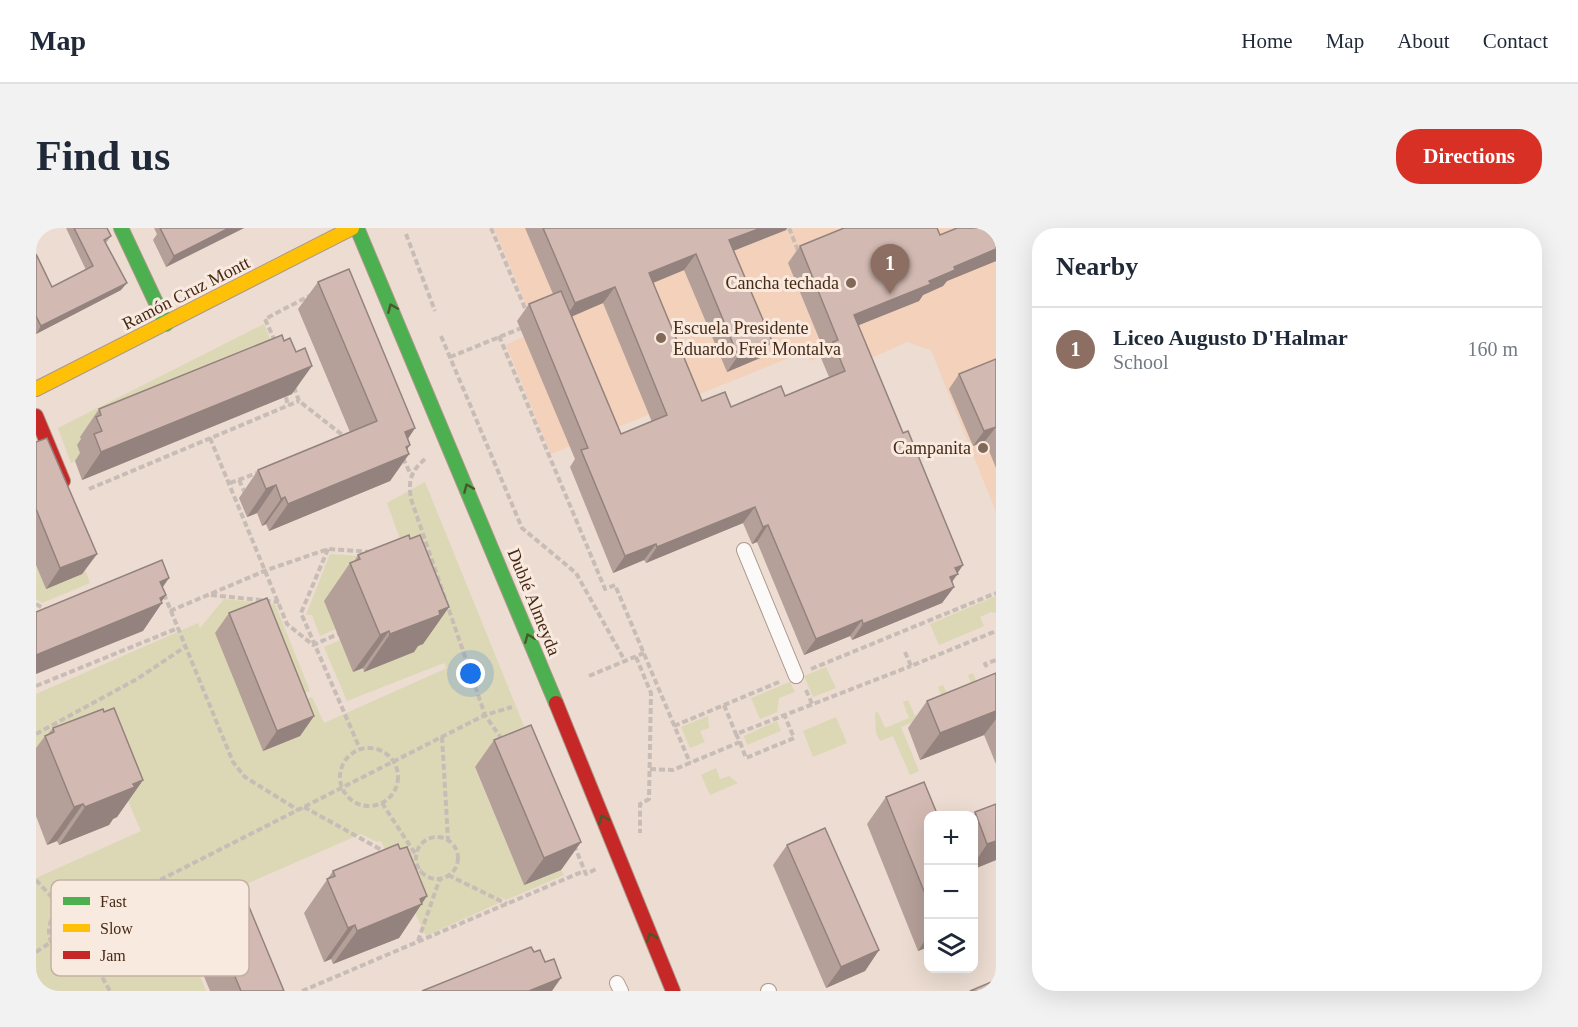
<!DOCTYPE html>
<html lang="en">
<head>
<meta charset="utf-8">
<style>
  body { margin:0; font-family:Georgia,serif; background:#f2f2f3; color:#1f2937 }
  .controls { position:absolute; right:18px; bottom:18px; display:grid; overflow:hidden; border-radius:12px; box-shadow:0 6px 24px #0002 }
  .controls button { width:54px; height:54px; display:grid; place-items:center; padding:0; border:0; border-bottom:2px solid #e0e1e3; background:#fff; color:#1f2937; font:30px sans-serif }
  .you { position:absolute; left:435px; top:446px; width:21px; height:21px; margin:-15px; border:4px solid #fff; border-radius:50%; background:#1a73e8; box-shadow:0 0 0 9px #1a73e833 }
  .badge { display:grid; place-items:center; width:39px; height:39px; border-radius:50%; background:#d93025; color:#fff; font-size:20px; font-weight:700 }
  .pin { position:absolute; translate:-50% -50px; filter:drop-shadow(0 2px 3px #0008) }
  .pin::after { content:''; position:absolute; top:32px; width:21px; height:18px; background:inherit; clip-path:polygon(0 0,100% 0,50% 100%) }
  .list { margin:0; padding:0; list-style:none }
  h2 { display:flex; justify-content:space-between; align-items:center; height:78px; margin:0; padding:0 24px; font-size:26px }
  h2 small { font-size:20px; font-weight:400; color:#747a83 }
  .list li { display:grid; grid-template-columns:39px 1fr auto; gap:18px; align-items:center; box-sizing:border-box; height:84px; padding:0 24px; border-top:2px solid #e0e1e3 }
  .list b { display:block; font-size:22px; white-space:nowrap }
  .list p { margin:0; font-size:20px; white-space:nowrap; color:#747a83 }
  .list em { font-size:20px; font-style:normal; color:#747a83 }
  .icon { flex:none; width:33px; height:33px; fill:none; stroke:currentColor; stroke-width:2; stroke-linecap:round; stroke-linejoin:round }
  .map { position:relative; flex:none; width:960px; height:763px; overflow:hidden; border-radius:24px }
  header { display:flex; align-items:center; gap:36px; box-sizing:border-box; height:84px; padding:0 30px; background:#fff; border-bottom:2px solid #e0e1e3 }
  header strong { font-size:28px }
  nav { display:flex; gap:33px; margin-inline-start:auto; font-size:21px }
  .intro { display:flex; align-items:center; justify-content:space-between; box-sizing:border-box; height:144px; padding:0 36px }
  h1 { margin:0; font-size:42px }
  .button { padding:15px 27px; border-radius:24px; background:#d93025; color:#fff; font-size:21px; font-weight:700 }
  main { display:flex; gap:36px; padding:0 36px }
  aside { flex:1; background:#fff; border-radius:24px; box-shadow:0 6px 24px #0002 }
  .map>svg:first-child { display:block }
  .built { fill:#f3d1ba }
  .green { fill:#dcd8b5 }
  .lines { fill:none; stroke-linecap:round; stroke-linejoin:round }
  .lane-casing { stroke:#ac988a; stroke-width:16 }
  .fast-casing { stroke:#ac988a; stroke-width:16 }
  .slow-casing { stroke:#ac988a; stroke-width:16 }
  .jam-casing { stroke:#ac988a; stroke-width:16 }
  .path { stroke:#c8bdb6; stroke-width:4; stroke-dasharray:6 3; stroke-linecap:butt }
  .lane { stroke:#fcfaf8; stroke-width:14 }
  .fast { stroke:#4caf50; stroke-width:14 }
  .slow { stroke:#ffc107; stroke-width:14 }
  .jam { stroke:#c62828; stroke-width:14 }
  .wall { fill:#b5a099; fill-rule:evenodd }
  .shaded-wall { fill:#93827d }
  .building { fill:#d2bab2; stroke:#93827d; stroke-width:1.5 }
  .oneway { stroke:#49592a }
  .poi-dot { fill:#816857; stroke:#f9eae0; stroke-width:2 }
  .labels { text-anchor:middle; stroke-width:6; stroke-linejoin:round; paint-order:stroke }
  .poi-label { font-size:18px; fill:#472a16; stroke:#f9eae0; text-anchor:end }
  .street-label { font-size:18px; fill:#472a16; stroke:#f9eae0 }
  .key { fill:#f9eae0; stroke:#c4b0a3; stroke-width:1.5 }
  .key-label { font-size:16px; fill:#472a16 }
</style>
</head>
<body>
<header>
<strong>Map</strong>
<nav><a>Home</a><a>Map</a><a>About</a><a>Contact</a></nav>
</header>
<div class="intro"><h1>Find us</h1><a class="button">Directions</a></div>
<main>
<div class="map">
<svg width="960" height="763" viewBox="0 0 960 763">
  <rect width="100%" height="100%" fill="#ecdcd1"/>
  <polygon class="built" points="458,0 960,0 960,284 895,122 871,114 835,130 827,112 774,133 770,123 515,226 470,117 501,103"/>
  <g class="green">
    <polygon points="228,96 249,148 44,209 46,214 41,217 46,230 35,235 22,200"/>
    <polygon points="2,214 54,355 6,375 0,371"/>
    <polygon points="389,254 488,498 461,510 474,525 439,540 488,657 525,642 528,647 470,672 464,669 465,674 390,708 345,613 341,614 325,606 139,687 170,763 0,763 0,650 105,603 63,506 0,534 0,466 162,395 164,400 188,371 239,376 274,463 250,473 227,523 263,507 252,478 276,469 288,495 411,440 408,435 311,473 288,419 304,412 318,444 327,440 329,444 343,438 343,434 378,424 300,401 284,408 276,387 270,387 294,326 371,331 351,275"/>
    <polygon points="960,368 960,385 955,384 944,389 948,398 903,417 894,396"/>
    <polygon points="790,439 800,460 777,469 768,448"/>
    <polygon points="937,445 943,460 952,463 865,499 883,543 874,547 857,508 844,513 840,504 839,485 842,484 849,500 873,490 867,474 872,472 879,488 908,475 902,459 907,457 914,472 938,462 932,447"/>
    <polygon points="754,454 759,464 743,470 741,484 724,491 715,470"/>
    <polygon points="672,488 673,500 664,503 669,514 654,520 645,499"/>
    <polygon points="800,489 811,515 777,529 767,503"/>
    <polygon points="741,493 745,503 711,517 708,508"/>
    <polygon points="680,540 684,551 693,548 702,555 674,567 665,547"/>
  </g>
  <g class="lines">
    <defs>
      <g id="lane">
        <polyline points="708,322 760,448"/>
        <polyline points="581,755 585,763"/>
        <polyline points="732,763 733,763"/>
      </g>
      <g id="fast">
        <polyline points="85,0 130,96"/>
        <polyline points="321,0 520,475"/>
      </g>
      <polyline id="slow" points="0,161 316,0"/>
      <g id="jam">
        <polyline points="0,188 27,253"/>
        <polyline points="520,475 637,763"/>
      </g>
    </defs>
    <use href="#lane" class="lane-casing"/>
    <use href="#fast" class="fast-casing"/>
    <use href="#slow" class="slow-casing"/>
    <use href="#jam" class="jam-casing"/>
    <g class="path">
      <polyline points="455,0 491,85"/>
      <polyline points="753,0 763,25"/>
      <polyline points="370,6 399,83"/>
      <polyline points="405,108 486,300 540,345 589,433"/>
      <polyline points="463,108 569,361 579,357 654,535"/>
      <polyline points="239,113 229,91 273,68"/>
      <polyline points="414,129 488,99"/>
      <polyline points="258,159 263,173 309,209"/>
      <polyline points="250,169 252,178"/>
      <polyline points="174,210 251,396 277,417 302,406"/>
      <polyline points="367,230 375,247"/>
      <path d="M389,231C375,243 372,252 375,271L449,487L465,510"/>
      <polyline points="203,252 209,265"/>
      <polyline points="194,255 224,244"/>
      <polyline points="53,261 263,173"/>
      <polyline points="292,321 265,385 324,521"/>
      <polyline points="128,366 197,534 209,549 262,582"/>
      <polyline points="175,367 243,374"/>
      <polyline points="0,376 10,382"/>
      <polyline points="134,383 231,342 292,321 337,324"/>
      <polyline points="869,424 875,438 960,403"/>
      <polyline points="600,429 615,465 613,571 604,576 604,605"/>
      <polyline points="951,439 949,436 960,432"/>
      <polyline points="775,441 960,365"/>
      <polyline points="553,448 608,425"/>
      <polyline points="0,458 142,400"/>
      <polyline points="770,462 777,478"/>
      <polyline points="688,477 700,506"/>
      <polyline points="638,498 743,454"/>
      <polyline points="0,506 101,451 149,419"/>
      <polyline points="406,509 412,611"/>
      <polyline points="704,514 710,530 758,510 748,486"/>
      <circle cx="333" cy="549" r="29"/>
      <polyline points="614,541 637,542 704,514 700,506 875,438"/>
      <polyline points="346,575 380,627"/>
      <polyline points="268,579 351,625"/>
      <circle cx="401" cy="630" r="21"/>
      <polyline points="538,617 550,646 560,641"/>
      <polyline points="376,638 385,643"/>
      <polyline points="412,647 471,676"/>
      <polyline points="0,652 26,680"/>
      <circle cx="40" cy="703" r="27"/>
      <polyline points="382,713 404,650"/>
      <polyline points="0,724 59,685 449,487 476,479"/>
      <polyline points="53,726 74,763"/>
      <polyline points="266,763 548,643"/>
    </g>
    <use href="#lane" class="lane"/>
    <use href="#fast" class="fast"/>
    <use href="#slow" class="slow"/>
    <use href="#jam" class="jam"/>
  </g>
  <g class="wall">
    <polygon points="30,0 71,0 75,8 70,15 85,62 0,106 0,26 16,59 50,42"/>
    <polygon points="118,0 208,0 130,39 117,12 121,6"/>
    <path d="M489,0H751L750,2L698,22L724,130L691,144L648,42L617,55L666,173L695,179L749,168L793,149L785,130L789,125L752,35L764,18L904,7L960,0V33L911,53L907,58L887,67L883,73L822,97L922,346L916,354L918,359L906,375L816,412L814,408L768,427L721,314L716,316L707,295L610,335L608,332L577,345L534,239L539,231L481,93L493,76L517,66ZM567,75L616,194L585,206L535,88Z"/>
    <polygon points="282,54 379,200 372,211 371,222 373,226 354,253 233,303 230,296 226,298 221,285 211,289 203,270 222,242 314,204 262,81"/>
    <polygon points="960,131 960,240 949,213 937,218 913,161 923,146"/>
    <polygon points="256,166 46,252 39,233 44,225 41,217 45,211 44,209 63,181"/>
    <polygon points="0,214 61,326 46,346 10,361 0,337"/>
    <polygon points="322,327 413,379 387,416 382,418 378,424 328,444 327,440 317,444 288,373 314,335 318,334"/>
    <polygon points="193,385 278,488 264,508 227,523 179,405"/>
    <polygon points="960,445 960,536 948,507 884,532 872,500 891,473"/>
    <polygon points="17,500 107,552 81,589 77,591 73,597 23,617 21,613 11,617 0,588 0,520 9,508 12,506"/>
    <polygon points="458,512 545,614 525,642 488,657 439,539"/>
    <polygon points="850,569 892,588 892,719 882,723 831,596"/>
    <polygon points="939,584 960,632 938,641 938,588 937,588"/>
    <polygon points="751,617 843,722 829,743 790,760 737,637"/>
    <polygon points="297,643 386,675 363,710 297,736 295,731 288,734 268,685"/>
    <polygon points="169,677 248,763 174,763 150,705"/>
  </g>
  <g class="shaded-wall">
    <polygon points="193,0 208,0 130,39 138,28"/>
    <polygon points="725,0 751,0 750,2 682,29 693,12"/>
    <polygon points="960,21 960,33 911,53 907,58 887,67 883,73 806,104 818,87 893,53 918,39"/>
    <polygon points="660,26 648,42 602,61 613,45"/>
    <polygon points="91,55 85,62 0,106 5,98"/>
    <polygon points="579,59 567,75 528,92 539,75"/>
    <polygon points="736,113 724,130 691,144 702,128"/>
    <polygon points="276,138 256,166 46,252 65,224"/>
    <polygon points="960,199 949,213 937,218 948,203"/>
    <polygon points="379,200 360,228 369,204"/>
    <polygon points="374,217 366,229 373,226 354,253 233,303 252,276"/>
    <polygon points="240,257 221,285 211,289 230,261"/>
    <polygon points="249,269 230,296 226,298 245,271"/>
    <polygon points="719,279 707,295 610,335 621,319"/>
    <polygon points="732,297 721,314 716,316 727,299"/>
    <polygon points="620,316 608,332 577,345 589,328"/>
    <polygon points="61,326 46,346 10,361 24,340"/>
    <polygon points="927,337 911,361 918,359 906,375 816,412 827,396 919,340"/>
    <polygon points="133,350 114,378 124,354"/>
    <polygon points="130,367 124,376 126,375 107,403 0,446 0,427"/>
    <polygon points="413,379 387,416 382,418 378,424 328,444 354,406"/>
    <polygon points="826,392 814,408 768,427 780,411"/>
    <polygon points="353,403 327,440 317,444 344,407"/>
    <polygon points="960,483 960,491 948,507 884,532 904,505"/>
    <polygon points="278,488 264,508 227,523 241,503"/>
    <polygon points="107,552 81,589 77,591 73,597 23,617 49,579"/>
    <polygon points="47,576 21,613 11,617 38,579"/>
    <polygon points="960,613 960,632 938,641 938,636 951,616"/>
    <polygon points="545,614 525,642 488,657 508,630"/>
    <polygon points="391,668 363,710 297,736 321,703"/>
    <polygon points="319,697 295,731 288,734 312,700"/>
    <polygon points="892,708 892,719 882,723"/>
    <polygon points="843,722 829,743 790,760 805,739"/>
    <polygon points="525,750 516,763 493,763"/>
  </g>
  <g class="building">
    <polygon points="38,0 71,0 75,8 68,12 91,55 5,98 0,88 0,26 16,59 57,38"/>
    <polygon points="124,0 193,0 138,28"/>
    <polygon points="507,0 725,0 693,12 736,113 702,128 660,26 613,45 666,173 689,164 695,179 745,158 749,168 809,143 797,114 802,112 764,18 808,0 901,0 904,7 921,0 960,0 960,21 918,39 919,42 893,53 895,56 818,87 867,205 872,203 927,337 919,340 922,346 914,349 918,359 827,396 826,392 780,411 732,297 727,299 719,279 621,319 620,316 589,328 545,222 552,220 493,76 525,63 585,206 631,187 579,59 539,75"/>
    <polygon points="313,41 379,200 369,204 374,217 370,219 373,226 252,276 249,269 245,271 240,257 230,261 222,242 341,193 282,54"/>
    <polygon points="246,107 248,113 254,110 260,124 269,120 276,138 65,224 58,206 66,203 60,189 65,187 63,181"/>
    <polygon points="960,131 960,200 960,199 948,203 923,146"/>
    <polygon points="11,210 61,326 24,340 0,281 0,214"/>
    <polygon points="373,307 374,311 384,307 413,379 403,383 404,387 354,406 353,403 344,407 314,335 324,331 322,327"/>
    <polygon points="126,332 133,350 124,354 130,367 124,370 126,375 0,427 0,384"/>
    <polygon points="231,370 278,488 241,503 193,385"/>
    <polygon points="960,445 960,483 904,505 891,473"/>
    <polygon points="78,480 107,552 97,556 99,559 49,579 47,576 38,579 9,508 18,504 17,500 67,481 68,484"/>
    <polygon points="495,497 545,614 508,630 458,512"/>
    <polygon points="888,554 902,588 892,588 892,673 850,569"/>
    <polygon points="960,576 960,613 951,616 939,584"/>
    <polygon points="789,600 843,722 805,739 751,617"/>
    <polygon points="362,616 364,621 371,619 391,668 384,671 386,676 321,703 319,697 312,700 291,651 299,648 297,643"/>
    <polygon points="206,662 248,763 205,763 169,677"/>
    <polygon points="495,719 498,724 504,722 509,734 518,731 525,750 493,763 386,763"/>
    <polygon points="960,752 960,763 934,763"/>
  </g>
  <defs><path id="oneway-chevron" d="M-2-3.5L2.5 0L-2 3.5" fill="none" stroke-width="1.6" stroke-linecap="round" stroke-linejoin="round" transform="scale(1.5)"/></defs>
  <g class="oneway">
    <use href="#oneway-chevron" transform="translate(356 80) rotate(-113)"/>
    <use href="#oneway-chevron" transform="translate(432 260) rotate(-113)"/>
    <use href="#oneway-chevron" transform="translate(493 410) rotate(-112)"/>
    <use href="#oneway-chevron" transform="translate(567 591) rotate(-112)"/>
    <use href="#oneway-chevron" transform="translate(615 709) rotate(-112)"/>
  </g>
  <g class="poi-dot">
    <circle cx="815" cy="55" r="6"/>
    <circle cx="625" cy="110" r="6"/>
    <circle cx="947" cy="220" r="6"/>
  </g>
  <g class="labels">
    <g class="poi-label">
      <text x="803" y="61">Cancha techada</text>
      <text x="637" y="106" text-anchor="start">Escuela Presidente<tspan x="637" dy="21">Eduardo Frei Montalva</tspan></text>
      <text x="935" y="226">Campanita</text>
    </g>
    <g class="street-label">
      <text transform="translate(150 65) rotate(-27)" y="6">Ramón Cruz Montt</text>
      <text transform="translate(498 374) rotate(68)" y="6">Dublé Almeyda</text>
    </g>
  </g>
  <rect x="15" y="652" width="198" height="96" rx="9" class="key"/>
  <rect x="27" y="669" width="27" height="8" fill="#4caf50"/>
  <rect x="27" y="696" width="27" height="8" fill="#ffc107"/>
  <rect x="27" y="723" width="27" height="8" fill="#c62828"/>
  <g class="key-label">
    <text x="64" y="679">Fast</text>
    <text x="64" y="706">Slow</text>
    <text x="64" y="733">Jam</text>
  </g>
</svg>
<div class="controls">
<button>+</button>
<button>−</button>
<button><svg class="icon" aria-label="layers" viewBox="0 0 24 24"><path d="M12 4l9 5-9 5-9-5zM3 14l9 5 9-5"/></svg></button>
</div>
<div class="you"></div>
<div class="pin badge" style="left:854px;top:66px;background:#8d6e63">1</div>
</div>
<aside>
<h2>Nearby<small></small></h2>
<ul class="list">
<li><span class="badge" style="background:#8d6e63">1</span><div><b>Liceo Augusto D'Halmar</b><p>School</p></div><em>160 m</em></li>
</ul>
</aside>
</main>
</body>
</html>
